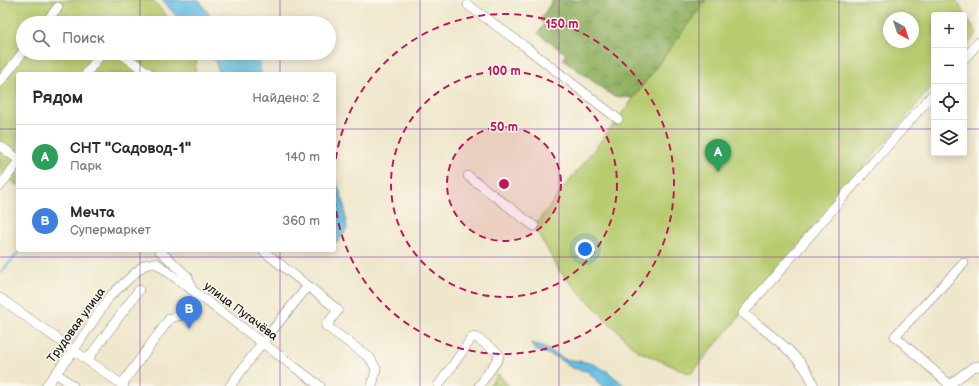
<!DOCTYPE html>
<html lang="ru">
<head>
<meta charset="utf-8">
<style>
  body { margin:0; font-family:"Balsamiq Sans",sans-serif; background:#f2f2f3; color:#2b2b33 }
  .controls { position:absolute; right:12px; top:12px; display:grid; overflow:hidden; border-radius:4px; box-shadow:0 2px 10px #0003 }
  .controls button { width:36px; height:36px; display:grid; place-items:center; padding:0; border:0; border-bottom:1px solid #e1e1e2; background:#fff; color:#2b2b33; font:20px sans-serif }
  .compass { position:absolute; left:883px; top:12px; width:36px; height:36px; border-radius:50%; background:#fff; box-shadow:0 2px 10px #0003; rotate:141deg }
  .you { position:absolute; left:585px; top:249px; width:14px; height:14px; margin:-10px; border:3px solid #fff; border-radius:50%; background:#1a73e8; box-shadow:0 0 0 6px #1a73e833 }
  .badge { display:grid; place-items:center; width:26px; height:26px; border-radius:50%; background:#d1495b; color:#fff; font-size:13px; font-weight:700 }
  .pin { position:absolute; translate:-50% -33px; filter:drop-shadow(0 1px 2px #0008) }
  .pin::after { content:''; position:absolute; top:21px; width:14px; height:12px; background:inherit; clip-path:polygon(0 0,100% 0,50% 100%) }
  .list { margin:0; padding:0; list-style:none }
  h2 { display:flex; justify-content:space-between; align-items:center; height:52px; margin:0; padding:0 16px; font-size:17px }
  h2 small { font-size:13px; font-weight:400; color:#7c7c81 }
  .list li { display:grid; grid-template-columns:26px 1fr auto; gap:12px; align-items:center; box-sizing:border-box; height:64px; padding:0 16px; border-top:1px solid #e1e1e2 }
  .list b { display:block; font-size:15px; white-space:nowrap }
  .list p { margin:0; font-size:13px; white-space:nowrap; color:#7c7c81 }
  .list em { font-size:13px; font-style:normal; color:#7c7c81 }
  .icon { flex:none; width:22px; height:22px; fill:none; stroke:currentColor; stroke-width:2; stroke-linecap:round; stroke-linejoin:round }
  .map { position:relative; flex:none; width:979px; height:386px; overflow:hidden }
  .search { position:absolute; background:#fff; box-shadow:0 2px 10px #0003; left:16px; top:16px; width:320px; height:44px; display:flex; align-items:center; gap:10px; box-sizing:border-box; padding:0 14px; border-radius:22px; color:#7c7c81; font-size:15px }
  .panel { position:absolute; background:#fff; box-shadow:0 2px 10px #0003; left:16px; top:72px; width:320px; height:180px; border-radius:4px }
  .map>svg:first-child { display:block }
  .grass { fill:url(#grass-dots); stroke:#6a7446 }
  .forest { fill:url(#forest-crowns); stroke:#56663f }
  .garden { fill:#b7cc70; stroke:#6a7446; fill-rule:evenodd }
  .water { fill:#66bde3; stroke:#416c80 }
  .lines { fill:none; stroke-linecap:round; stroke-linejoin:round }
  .stream { stroke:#66bde3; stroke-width:2.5 }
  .minor-casing { stroke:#868274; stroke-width:10 }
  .minor { stroke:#fff; stroke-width:9 }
  .grid { fill:none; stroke:#7b2cbf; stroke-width:1; stroke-opacity:0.55 }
  .ring { fill:none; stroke:#c2185b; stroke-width:2; stroke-dasharray:7 5 }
  .labels { text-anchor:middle; stroke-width:3; stroke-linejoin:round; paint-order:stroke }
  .street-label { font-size:12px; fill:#1c1c1c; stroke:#fbf7ec }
  .centre { fill:#c2185b; stroke:#fbf7ec; stroke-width:2 }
  .ring-label { font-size:12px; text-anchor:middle; font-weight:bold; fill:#c2185b; stroke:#fbf7ec; stroke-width:3; stroke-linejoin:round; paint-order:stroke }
</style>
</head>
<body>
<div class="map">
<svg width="979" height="386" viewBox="0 0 979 386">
  <defs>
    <pattern id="grass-dots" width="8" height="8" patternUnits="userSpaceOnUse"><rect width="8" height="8" fill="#b7cc70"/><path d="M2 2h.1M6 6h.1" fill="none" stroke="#9daf60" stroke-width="1.8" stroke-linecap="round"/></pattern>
    <pattern id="forest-crowns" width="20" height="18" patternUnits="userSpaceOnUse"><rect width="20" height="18" fill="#91b062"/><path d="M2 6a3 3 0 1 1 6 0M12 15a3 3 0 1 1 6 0" fill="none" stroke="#768e50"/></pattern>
  </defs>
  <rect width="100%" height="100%" fill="#fbf7ec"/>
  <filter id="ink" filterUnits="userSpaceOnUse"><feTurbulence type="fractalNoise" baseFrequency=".025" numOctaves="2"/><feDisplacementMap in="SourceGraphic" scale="8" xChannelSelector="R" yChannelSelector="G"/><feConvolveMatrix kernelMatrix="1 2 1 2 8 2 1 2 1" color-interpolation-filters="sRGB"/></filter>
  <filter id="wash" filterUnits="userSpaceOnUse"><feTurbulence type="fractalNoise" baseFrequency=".012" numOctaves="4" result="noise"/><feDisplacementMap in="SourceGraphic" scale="16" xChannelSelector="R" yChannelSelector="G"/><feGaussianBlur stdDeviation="0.9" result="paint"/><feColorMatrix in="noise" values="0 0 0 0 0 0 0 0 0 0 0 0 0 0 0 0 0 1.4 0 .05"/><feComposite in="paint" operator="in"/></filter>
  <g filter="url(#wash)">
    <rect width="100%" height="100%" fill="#efe7cc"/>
    <polygon class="grass" points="498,374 509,386 489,386"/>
    <polygon class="forest" points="553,0 706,0 633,98 613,96 563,59 566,54 538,33 545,24 540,20"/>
    <g class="garden">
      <polygon points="0,0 153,0 172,23 23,23 23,53 197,53 195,74 18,74 18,186 0,171"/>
      <path d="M706,0H956L977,33L964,49V15H934V84L691,374L636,350L560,272L534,226L618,119ZM889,18H913V42H889Z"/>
    </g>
    <g class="water">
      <polygon points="162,0 199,0 210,16 224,23 183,23"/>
      <polygon points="208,53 257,53 259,55 261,74 219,74 216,62"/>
      <polygon points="334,176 344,203 347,229 338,242 334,242"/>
      <polygon points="531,343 537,345 553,352 564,359 591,363 608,372 625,386 603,386 587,371 572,368 556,357 535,350"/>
    </g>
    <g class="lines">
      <polyline class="stream" points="0,273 21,250"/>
    </g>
  </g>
  <g filter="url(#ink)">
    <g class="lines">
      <defs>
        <g id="minor">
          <polyline points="468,5 523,45 618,119"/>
          <polyline points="45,23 58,7"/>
          <polyline points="120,53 150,74"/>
          <polyline points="964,59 979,42"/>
          <polyline points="86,74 102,53"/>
          <polyline points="0,82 23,52"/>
          <polyline points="0,146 18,159"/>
          <polyline points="468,176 534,226"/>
          <polyline points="0,186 18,162"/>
          <polyline points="159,250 188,277 192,290"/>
          <polyline points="308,286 338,310 326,326 370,358 376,369 372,386"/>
          <polyline points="0,298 124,386"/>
          <polyline points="87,360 139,290"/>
          <polyline points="56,373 73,386"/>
          <polyline points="122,384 170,318 182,315 199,295"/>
          <polyline points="950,385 895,336 964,263"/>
          <polyline points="46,386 74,350 109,297 144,265 156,263 320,386"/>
          <polyline points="230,386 262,343 308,286 262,250"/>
          <polyline points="438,386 471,339 474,337 477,338 497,352 499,355 498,359 479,386"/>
          <path d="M814,386C805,357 766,332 743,313L883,151L934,93"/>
          <polyline points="948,386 973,367 979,366"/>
        </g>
      </defs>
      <use href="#minor" class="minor-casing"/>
      <use href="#minor" class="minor"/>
    </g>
  </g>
  <path class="grid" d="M140,0V23M280,0V23M420,0V386M559,0V386M699,0V386M839,0V386M140,53V74M280,53V74M0,129H18M334,129H934M964,129H979M140,250V386M280,250V386M0,257H979"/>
  <circle cx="504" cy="184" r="57" fill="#c2185b" fill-opacity=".12"/>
  <g class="ring">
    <circle cx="504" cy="184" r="57"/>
    <circle cx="504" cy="184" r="113"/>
    <path d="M334 183A170 170 0 1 1 334 185"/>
  </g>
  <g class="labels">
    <g class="street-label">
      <text transform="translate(241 311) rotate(37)" y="4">улица Пугачёва</text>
      <text transform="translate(76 325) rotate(-54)" y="4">Трудовая улица</text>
    </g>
  </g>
  <circle cx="504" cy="184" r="6" class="centre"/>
  <g class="ring-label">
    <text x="562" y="28">150 m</text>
    <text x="504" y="75">100 m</text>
    <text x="504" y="131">50 m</text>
  </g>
</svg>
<div class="controls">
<button>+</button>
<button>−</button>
<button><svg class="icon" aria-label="locate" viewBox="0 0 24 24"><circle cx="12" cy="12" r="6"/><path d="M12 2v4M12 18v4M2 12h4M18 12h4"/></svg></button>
<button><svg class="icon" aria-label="layers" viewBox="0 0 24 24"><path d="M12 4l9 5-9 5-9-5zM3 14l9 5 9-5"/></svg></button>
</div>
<svg class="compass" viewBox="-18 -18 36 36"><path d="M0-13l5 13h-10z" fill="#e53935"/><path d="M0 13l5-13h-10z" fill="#7c7c81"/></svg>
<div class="you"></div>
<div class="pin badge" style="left:718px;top:172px;background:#2e9e5b">A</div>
<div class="pin badge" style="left:189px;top:329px;background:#3f7fe0">B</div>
<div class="search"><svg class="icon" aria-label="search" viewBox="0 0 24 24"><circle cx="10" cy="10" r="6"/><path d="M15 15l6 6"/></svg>Поиск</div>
<section class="panel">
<h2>Рядом<small>Найдено: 2</small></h2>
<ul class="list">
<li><span class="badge" style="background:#2e9e5b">A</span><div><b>СНТ &quot;Садовод-1&quot;</b><p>Парк</p></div><em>140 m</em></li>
<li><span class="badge" style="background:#3f7fe0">B</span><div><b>Мечта</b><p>Супермаркет</p></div><em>360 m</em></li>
</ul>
</section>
</div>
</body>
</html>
